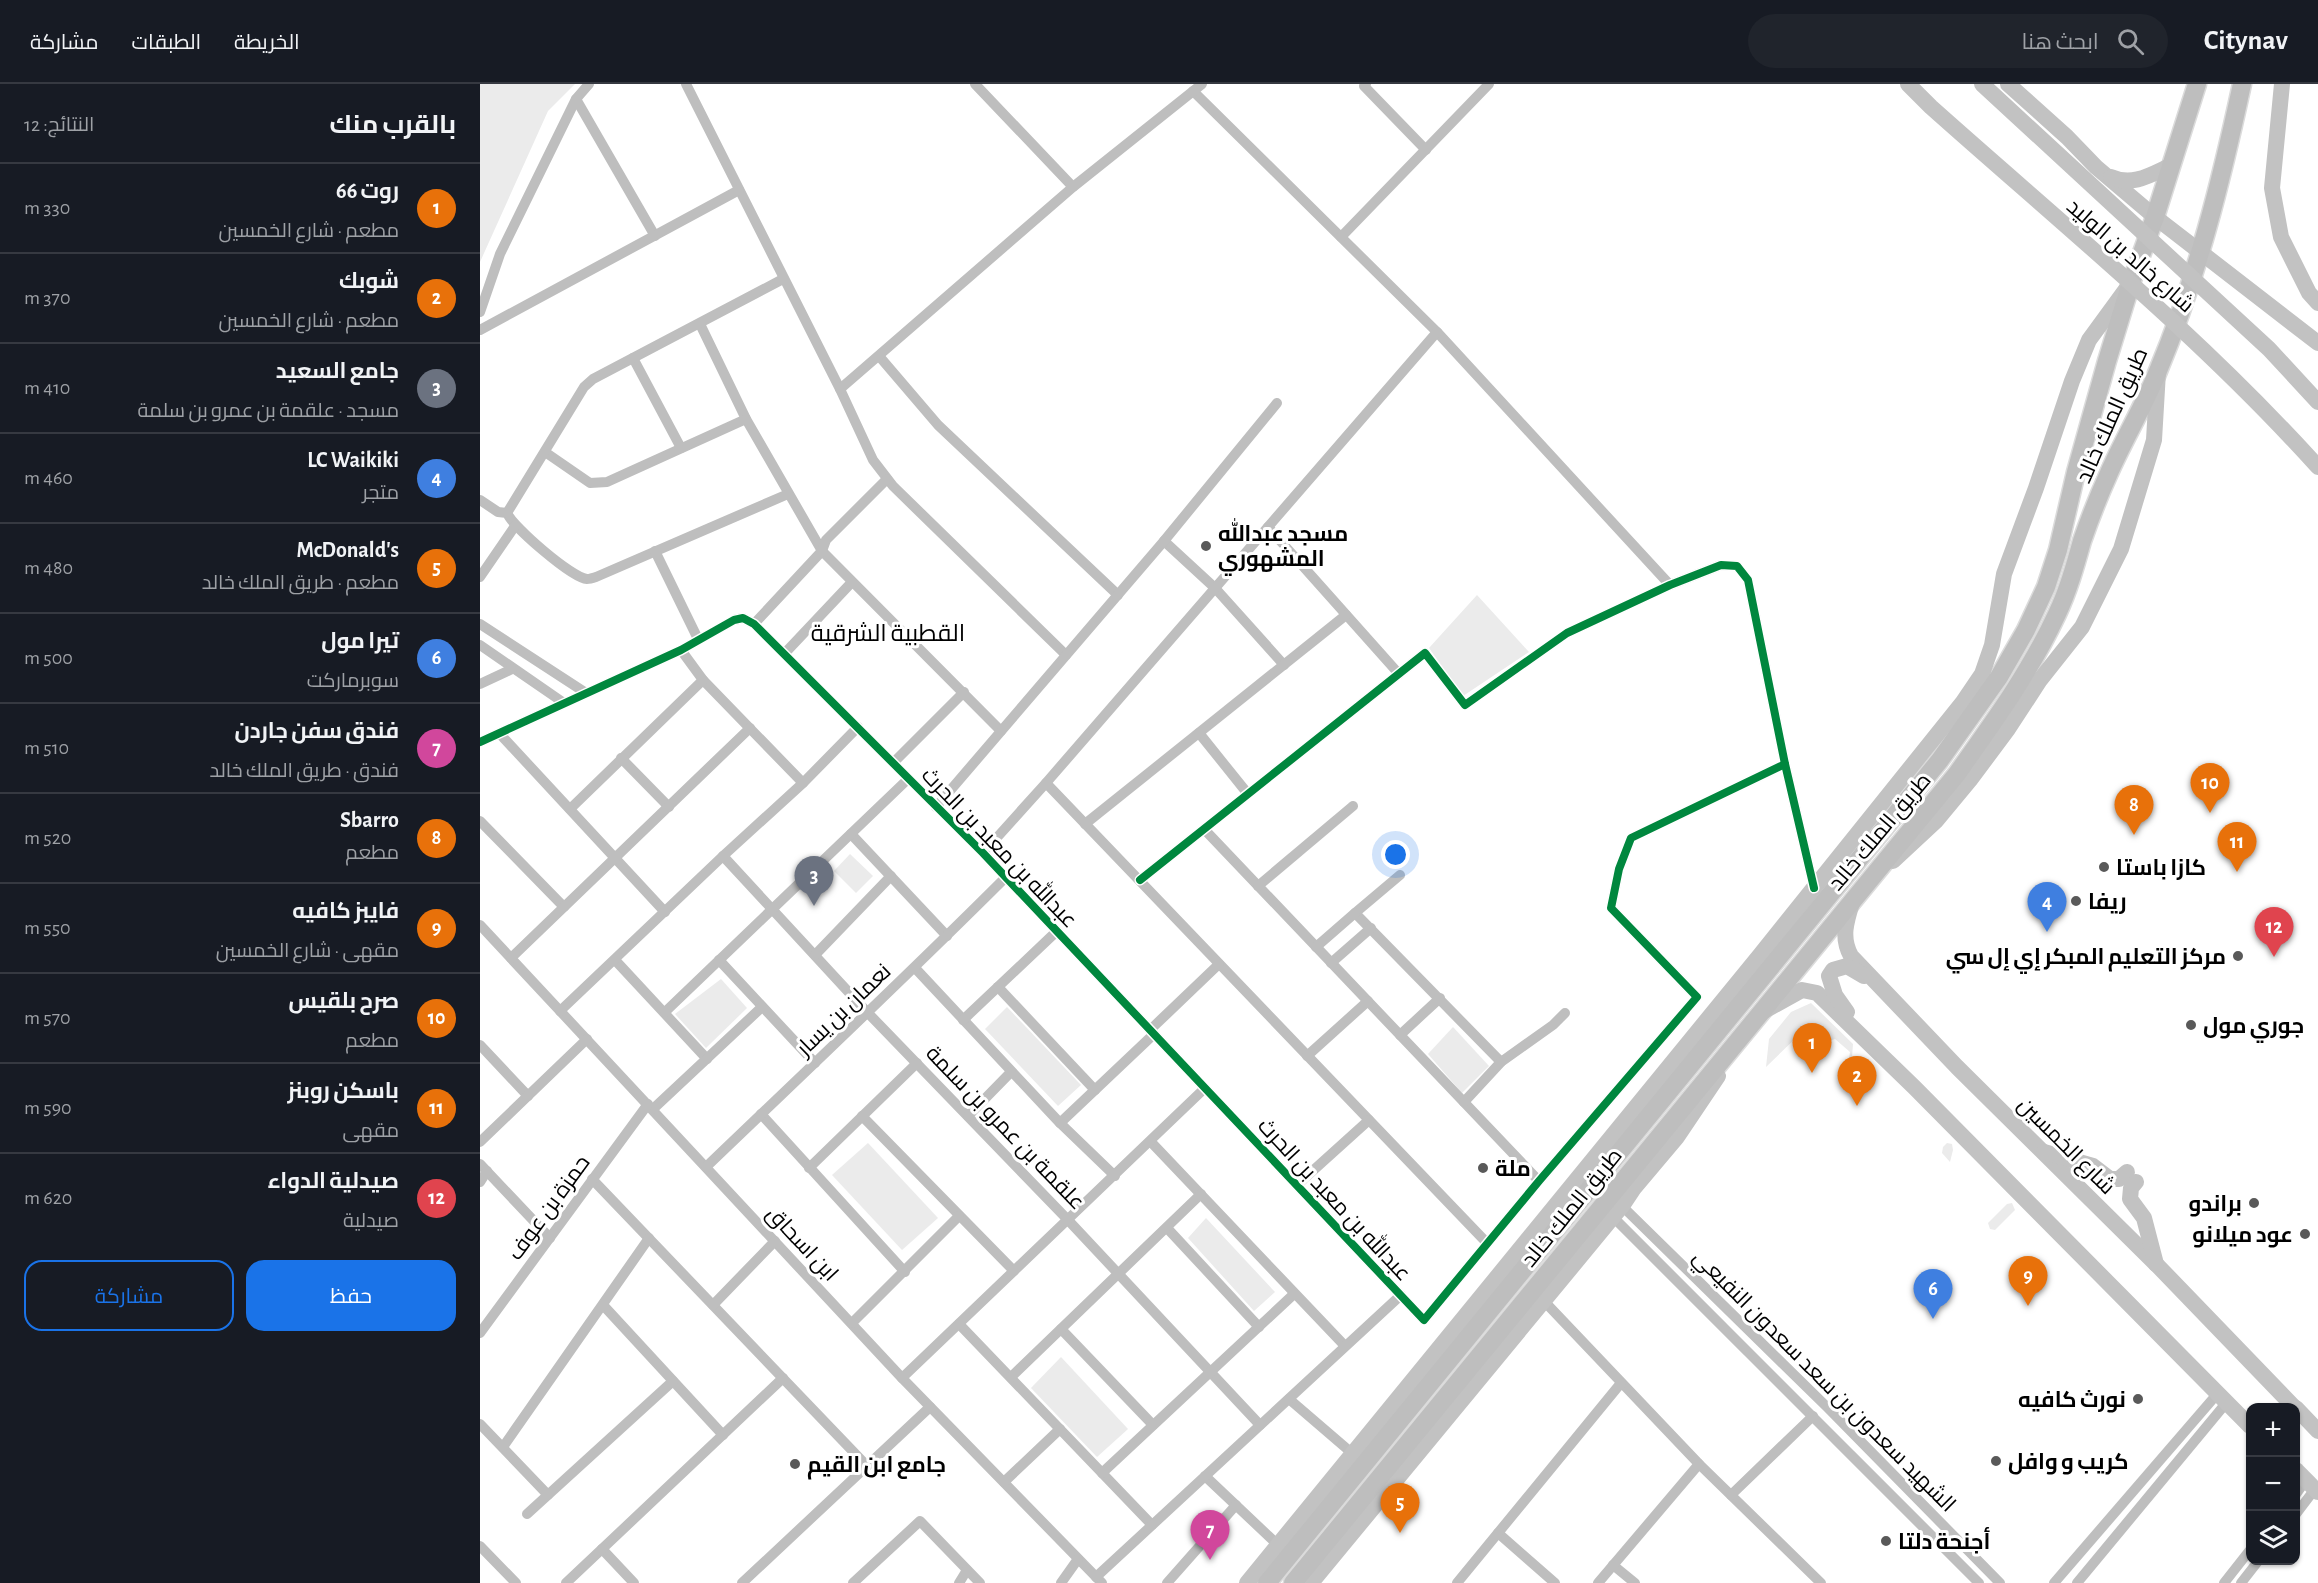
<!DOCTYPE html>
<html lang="ar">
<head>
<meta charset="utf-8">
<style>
  body { margin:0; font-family:"Alegreya Sans",Cairo,sans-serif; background:#20242c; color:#f1f3f6; direction:rtl }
  .controls { position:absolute; right:18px; bottom:18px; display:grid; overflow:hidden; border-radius:12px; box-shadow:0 2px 4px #0004 }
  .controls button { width:54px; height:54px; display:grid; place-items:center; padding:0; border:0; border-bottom:2px solid #363941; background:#171b24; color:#f1f3f6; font:30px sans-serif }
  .you { position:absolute; left:916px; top:771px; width:21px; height:21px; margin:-15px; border:4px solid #fff; border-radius:50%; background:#1a73e8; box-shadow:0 0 0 9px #1a73e833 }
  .badge { display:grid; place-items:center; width:39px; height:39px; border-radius:50%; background:#1a73e8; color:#fff; font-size:20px; font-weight:700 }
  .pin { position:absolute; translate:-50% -50px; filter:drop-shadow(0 2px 3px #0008) }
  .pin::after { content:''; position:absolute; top:32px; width:21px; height:18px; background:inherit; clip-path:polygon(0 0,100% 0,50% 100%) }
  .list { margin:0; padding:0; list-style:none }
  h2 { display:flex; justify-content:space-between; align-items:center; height:78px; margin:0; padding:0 24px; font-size:26px }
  h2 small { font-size:20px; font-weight:400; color:#9ea1a6 }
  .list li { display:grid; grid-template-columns:39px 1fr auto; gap:18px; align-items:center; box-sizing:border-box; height:90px; padding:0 24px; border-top:2px solid #363941 }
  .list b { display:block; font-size:22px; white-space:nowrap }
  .list p { margin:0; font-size:20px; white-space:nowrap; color:#9ea1a6 }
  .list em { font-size:20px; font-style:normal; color:#9ea1a6 }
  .actions { display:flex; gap:12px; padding:18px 24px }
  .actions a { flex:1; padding:14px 0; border:2px solid #1a73e8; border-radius:18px; text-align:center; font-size:21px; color:#1a73e8 }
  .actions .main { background:#1a73e8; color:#fff }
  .icon { flex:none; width:33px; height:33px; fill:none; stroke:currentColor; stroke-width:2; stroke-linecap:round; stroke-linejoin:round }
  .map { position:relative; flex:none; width:1838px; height:1499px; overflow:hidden; direction:ltr }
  header { display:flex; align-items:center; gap:36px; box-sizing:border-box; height:84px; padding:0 30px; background:#171b24; border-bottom:2px solid #363941 }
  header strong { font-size:28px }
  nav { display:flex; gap:33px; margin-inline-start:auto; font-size:21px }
  .search { width:420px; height:54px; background:#20242c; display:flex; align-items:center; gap:15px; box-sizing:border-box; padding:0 21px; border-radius:33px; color:#9ea1a6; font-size:22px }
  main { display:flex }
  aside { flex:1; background:#171b24 }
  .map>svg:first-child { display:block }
  .green { fill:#ebebeb }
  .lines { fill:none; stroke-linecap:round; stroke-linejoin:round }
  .primary-casing { stroke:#dbdbdb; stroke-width:21 }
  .street { stroke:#bebebe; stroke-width:10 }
  .secondary { stroke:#c2c2c2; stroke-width:16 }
  .primary { stroke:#bebebe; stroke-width:18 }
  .secondary-bridge { stroke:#c2c2c2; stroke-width:16 }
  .cycleway-casing { stroke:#fff; stroke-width:11 }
  .cycleway { stroke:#00873e; stroke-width:8 }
  .poi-dot { fill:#595959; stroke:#fff; stroke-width:2 }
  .labels { text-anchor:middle; stroke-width:6; stroke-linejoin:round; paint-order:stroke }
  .street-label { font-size:22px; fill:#000; stroke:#fff }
  .poi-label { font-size:22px; font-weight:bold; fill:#000; stroke:#fff; text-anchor:start }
  .neighbourhood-label { font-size:24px; fill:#000; stroke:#fff }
</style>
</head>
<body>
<header>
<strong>Citynav</strong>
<div class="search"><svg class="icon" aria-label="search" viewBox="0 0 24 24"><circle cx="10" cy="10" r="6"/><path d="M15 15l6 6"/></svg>ابحث هنا</div>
<nav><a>الخريطة</a><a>الطبقات</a><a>مشاركة</a></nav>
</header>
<main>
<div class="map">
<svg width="1838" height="1499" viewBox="0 0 1838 1499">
  <rect width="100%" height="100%" fill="#fff"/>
  <g class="green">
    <polygon points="0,0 95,0 68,27 0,178"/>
    <polygon points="997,511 1049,568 983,612 949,564"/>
    <polygon points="370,770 393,792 376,809 354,787"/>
    <polygon points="241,895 267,924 226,964 195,930"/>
    <path d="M1331,919L1373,960L1372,974H1369L1370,968L1355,955L1349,957C1339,946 1333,941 1319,951L1286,983L1289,955L1311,928Z"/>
    <polygon points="527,923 601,1001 578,1022 505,945"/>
    <polygon points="973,943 1009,982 982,1009 948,970"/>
    <polygon points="388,1059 458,1134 422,1166 352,1091"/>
    <polygon points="1467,1059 1472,1060 1473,1066 1470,1078 1462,1069 1463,1063"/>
    <polygon points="1532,1119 1535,1126 1515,1146 1510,1145 1508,1139 1527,1120"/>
    <polygon points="726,1134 795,1208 774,1227 708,1154"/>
    <polygon points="581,1273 648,1345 617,1373 551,1304"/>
  </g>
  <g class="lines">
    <defs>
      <g id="primary">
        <polyline points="787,1499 1460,676 1519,593 1546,546 1566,503 1578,466 1596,388 1627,277 1651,199 1675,133 1717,0"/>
        <path d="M813,1499L1476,691C1513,639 1550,588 1577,530C1588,507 1595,482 1602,457C1610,434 1619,411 1629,389C1644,355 1664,322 1678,287C1717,194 1741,98 1762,0"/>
      </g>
    </defs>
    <use href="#primary" class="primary-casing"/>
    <g class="street">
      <polyline points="206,0 360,305 393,376 413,402 586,571"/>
      <polyline points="495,0 593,103"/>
      <polyline points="886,0 884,2 946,66"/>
      <polyline points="713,7 957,248 1190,501"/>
      <polyline points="96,15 175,152"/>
      <polyline points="861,153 1009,0"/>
      <polyline points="0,228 20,170 96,15 109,0"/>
      <polyline points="220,240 266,335 342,467 521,647"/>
      <polyline points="0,246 259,106"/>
      <polyline points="399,272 458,341 638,511"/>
      <polyline points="153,274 201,364"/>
      <polyline points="360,305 593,103 722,0"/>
      <polyline points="65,368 110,399 127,398 266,335"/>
      <path d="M0,416L18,428L27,429C33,443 92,494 107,495C110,495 113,494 116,493L308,410"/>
      <polyline points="27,429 104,303 113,295 303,195"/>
      <polyline points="788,443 919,590"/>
      <polyline points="684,457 735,504 804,581"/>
      <polyline points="175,467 218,555"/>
      <polyline points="0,493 35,442"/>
      <polyline points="0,540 106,609"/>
      <polyline points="274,540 342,467 346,456 407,395"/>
      <polyline points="0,561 84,619"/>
      <polyline points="201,566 223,596 323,699"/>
      <polyline points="305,569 372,498"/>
      <polyline points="0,600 32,585"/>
      <polyline points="719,649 768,710"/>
      <polyline points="20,650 185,828"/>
      <polyline points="0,658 201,566 254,536 263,534 274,540 503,769 944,1236 1059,1097 1217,913 1131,824 1139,785 1151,754 1305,680 1334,804"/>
      <polyline points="141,674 189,723"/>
      <polyline points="413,679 484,608"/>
      <polyline points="566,699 1007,1159"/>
      <polyline points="456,723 684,457 797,319"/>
      <polyline points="90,725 223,596"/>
      <polyline points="0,737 84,823"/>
      <polyline points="605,740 866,531"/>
      <polyline points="724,745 1059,1097"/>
      <polyline points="371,750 467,852"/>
      <polyline points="503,769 566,699 957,248"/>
      <polyline points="243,772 387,928 588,1136 780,1341"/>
      <polyline points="920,791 875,829 1021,978"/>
      <polyline points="660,796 945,569 985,621 1087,549 1190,501 1241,481 1257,482 1268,496 1305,680"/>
      <polyline points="778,802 873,722"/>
      <polyline points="0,841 422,1294 622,1499"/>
      <polyline points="836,863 875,829"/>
      <polyline points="335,871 411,792"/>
      <polyline points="31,874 270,644"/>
      <polyline points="135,876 227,975"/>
      <polyline points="239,876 335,979"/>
      <polyline points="851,879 891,844"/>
      <polyline points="435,884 580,1039 635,1092"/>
      <polyline points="518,903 615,1006"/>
      <polyline points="80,927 243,772 323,699 378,643"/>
      <polyline points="185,928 428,695"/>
      <polyline points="483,936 577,847"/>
      <polyline points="670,946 739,880"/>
      <polyline points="920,951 960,914"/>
      <polyline points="0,961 48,1012"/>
      <polyline points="827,972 888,917"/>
      <polyline points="984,1018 1021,978 1073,941 1085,929"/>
      <polyline points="173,1025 282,923"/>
      <polyline points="281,1030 425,1188"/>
      <polyline points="382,1032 534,1187"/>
      <polyline points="488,1032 531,988"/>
      <polyline points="580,1039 674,950"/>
      <polyline points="0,1058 107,955"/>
      <polyline points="671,1058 865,1262"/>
      <polyline points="0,1080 70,1154"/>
      <path d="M226,1083C326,987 427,892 525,794"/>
      <polyline points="329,1084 437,979"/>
      <polyline points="112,1095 387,1382"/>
      <polyline points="0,1098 7,1087"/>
      <polyline points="817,1101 889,1036"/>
      <polyline points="1142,1122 1347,1323 1520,1499"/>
      <polyline points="1133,1133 1499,1499"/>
      <polyline points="687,1144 779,1243"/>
      <polyline points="1063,1216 1219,1380 1341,1499"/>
      <polyline points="123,1221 243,1351"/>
      <polyline points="233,1221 295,1157"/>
      <polyline points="372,1239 479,1132"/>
      <polyline points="479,1240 672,1441"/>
      <polyline points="581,1245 673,1341"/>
      <polyline points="0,1249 168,1020"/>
      <polyline points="531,1293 721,1110"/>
      <polyline points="422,1294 725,1004"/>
      <polyline points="809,1315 873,1370"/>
      <polyline points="0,1340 68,1411"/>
      <polyline points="23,1363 169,1154"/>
      <polyline points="622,1389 814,1210"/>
      <polyline points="725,1392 798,1461"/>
      <polyline points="524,1398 580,1345"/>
      <polyline points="1816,1410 1826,1396"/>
      <polyline points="1251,1411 1333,1332"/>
      <polyline points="47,1430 193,1297"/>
      <polyline points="1816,1430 1835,1405"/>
      <polyline points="1018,1449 1075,1499"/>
      <polyline points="0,1462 36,1499"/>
      <polyline points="122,1465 154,1499"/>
      <polyline points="1133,1481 1155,1499"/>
      <polyline points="616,1493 921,1211"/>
      <polyline points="86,1499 303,1294"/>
      <polyline points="262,1499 450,1323"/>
      <polyline points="373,1499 440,1437 500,1499"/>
      <polyline points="479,1499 487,1486"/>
      <polyline points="581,1499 598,1475"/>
      <polyline points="687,1499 756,1421"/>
      <polyline points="977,1499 1141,1299"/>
      <polyline points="1118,1499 1219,1380"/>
      <polyline points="1574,1499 1738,1309"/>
      <polyline points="1597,1499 1747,1318"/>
      <polyline points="1744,1499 1770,1466"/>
      <polyline points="1761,1499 1779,1476"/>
    </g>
    <g class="secondary">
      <polyline points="1528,0 1587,53 1616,83 1675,133 1838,259"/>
      <polyline points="1802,0 1792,104 1801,153 1829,209 1838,219"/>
      <path d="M1631,93C1653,103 1672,90 1692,81"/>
      <polyline points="1413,777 1456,737 1490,696 1528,645 1560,596 1602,543 1641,465 1674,356 1678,288"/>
      <path d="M1372,819C1366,838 1361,854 1371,872L1477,983L1677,1181L1815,1324"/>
      <polyline points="1284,927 1322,906 1337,909 1434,1003 1770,1342"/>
      <polyline points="1367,928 1355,911 1349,892 1353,886 1367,882 1384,892"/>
      <polyline points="1564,1068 1613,1082 1630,1095 1639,1095 1647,1088"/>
      <polyline points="1656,1098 1651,1104 1650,1115 1664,1134 1676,1180"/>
      <polyline points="1816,1324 1838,1347"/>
      <polyline points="1816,1386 1838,1408"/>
      <polyline points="767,1499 1280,871 1483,618 1502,590 1512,561 1524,490 1556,404 1592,297 1609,256 1647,204"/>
      <polyline points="831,1499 1142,1122 1154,1104 1197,1053 1238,992"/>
    </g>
    <use href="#primary" class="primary"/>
    <g class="secondary-bridge">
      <path d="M1428,0L1451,23C1582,140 1720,252 1838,383"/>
      <polyline points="1502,0 1789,265 1838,318"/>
    </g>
    <defs>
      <g id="cycleway">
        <polyline points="0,658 201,566 254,536 263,534 274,540 503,769 944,1236 1059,1097 1217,913 1131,824 1139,785 1151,754 1305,680 1334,804"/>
        <polyline points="660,796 945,569 985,621 1087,549 1190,501 1241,481 1257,482 1268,496 1305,680"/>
      </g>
    </defs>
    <use href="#cycleway" class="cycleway-casing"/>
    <use href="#cycleway" class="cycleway"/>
  </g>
  <g class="poi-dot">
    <circle cx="726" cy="462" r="6"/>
    <circle cx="1624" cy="783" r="6"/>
    <circle cx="1596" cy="817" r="6"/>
    <circle cx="1758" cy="872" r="6"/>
    <circle cx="1711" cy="941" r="6"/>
    <circle cx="1003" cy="1084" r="6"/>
    <circle cx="1774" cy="1119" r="6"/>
    <circle cx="1825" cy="1150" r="6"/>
    <circle cx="1658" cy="1315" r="6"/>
    <circle cx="1516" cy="1377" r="6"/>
    <circle cx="315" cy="1380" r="6"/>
    <circle cx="1406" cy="1457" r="6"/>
  </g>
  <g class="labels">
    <g class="street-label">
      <text transform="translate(1651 171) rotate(41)" y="8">شارع خالد بن الوليد</text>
      <text transform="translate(1631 331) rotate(-66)" y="8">طريق الملك خالد</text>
      <text transform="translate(1399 747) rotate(-50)" y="8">طريق الملك خالد</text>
      <text transform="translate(520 763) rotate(46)" y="8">عبدالله بن معبد بن الحرث</text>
      <text transform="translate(363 925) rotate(-44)" y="8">نعمان بن يسار</text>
      <text transform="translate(526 1043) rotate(46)" y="8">علقمة بن عمرو بن سلمة</text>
      <text transform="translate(1587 1061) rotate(45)" y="8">شارع الخمسين</text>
      <text transform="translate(855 1115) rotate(47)" y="8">عبدالله بن معبد بن الحرث</text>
      <text transform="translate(68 1123) rotate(-54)" y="8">حمزة بن عوف</text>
      <text transform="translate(1091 1123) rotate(-51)" y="8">طريق الملك خالد</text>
      <text transform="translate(323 1159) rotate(47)" y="8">ابن اسحاق</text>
      <text transform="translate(1345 1296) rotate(45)" y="8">الشهيد سعدون بن سعد سعدون النفيعي</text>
    </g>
    <g class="poi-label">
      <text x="738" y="457">مسجد عبدالله<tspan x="738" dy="25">المشهوري</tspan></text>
      <text x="1636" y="791">كازا باستا</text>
      <text x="1608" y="825">ريفا</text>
      <text x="1746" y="880" text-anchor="end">مركز التعليم المبكر إي إل سي</text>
      <text x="1723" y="949">جوري مول</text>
      <text x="1015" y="1092">ملة</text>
      <text x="1762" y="1127" text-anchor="end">براندو</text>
      <text x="1813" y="1158" text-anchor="end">عود ميلانو</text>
      <text x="1646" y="1323" text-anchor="end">نورث كافيه</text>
      <text x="1528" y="1385">كريب و وافل</text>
      <text x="327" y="1388">جامع ابن القيم</text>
      <text x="1418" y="1465">أجنحة دلتا</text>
    </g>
    <g class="neighbourhood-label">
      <text x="408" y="557">القطبية الشرقية</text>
    </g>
  </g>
</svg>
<div class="controls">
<button>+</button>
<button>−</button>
<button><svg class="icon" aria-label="layers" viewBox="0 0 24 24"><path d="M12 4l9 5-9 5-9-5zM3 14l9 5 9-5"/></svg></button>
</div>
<div class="you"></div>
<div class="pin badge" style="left:1332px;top:989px;background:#e8710a">1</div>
<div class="pin badge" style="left:1377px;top:1022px;background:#e8710a">2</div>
<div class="pin badge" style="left:334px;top:822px;background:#6b7280">3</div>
<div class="pin badge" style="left:1567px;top:848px;background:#3f7fe0">4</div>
<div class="pin badge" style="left:920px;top:1449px;background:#e8710a">5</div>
<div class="pin badge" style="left:1453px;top:1235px;background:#3f7fe0">6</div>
<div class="pin badge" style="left:730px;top:1476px;background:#d1479c">7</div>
<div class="pin badge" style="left:1654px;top:751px;background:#e8710a">8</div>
<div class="pin badge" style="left:1548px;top:1222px;background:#e8710a">9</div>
<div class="pin badge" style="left:1730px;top:729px;background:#e8710a">10</div>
<div class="pin badge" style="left:1757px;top:788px;background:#e8710a">11</div>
<div class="pin badge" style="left:1794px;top:873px;background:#e0444e">12</div>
</div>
<aside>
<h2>بالقرب منك<small>النتائج: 12</small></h2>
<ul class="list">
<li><span class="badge" style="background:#e8710a">1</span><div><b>روت 66</b><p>مطعم · شارع الخمسين</p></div><em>330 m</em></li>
<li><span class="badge" style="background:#e8710a">2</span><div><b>شوبك</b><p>مطعم · شارع الخمسين</p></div><em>370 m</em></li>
<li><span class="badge" style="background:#6b7280">3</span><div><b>جامع السعيد</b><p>مسجد · علقمة بن عمرو بن سلمة</p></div><em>410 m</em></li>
<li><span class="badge" style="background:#3f7fe0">4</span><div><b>LC Waikiki</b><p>متجر</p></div><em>460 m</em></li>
<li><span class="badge" style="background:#e8710a">5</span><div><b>McDonald's</b><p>مطعم · طريق الملك خالد</p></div><em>480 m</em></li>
<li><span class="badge" style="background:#3f7fe0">6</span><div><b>تيرا مول</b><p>سوبرماركت</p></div><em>500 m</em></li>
<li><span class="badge" style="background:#d1479c">7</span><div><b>فندق سفن جاردن</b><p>فندق · طريق الملك خالد</p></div><em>510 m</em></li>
<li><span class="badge" style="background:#e8710a">8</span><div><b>Sbarro</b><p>مطعم</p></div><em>520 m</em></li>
<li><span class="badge" style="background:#e8710a">9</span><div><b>فايبز كافيه</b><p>مقهى · شارع الخمسين</p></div><em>550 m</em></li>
<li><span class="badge" style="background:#e8710a">10</span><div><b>صرح بلقيس</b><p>مطعم</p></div><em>570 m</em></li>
<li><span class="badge" style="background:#e8710a">11</span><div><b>باسكن روبنز</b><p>مقهى</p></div><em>590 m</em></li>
<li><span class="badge" style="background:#e0444e">12</span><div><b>صيدلية الدواء</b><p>صيدلية</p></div><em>620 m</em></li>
</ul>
<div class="actions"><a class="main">حفظ</a><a>مشاركة</a></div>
</aside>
</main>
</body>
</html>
